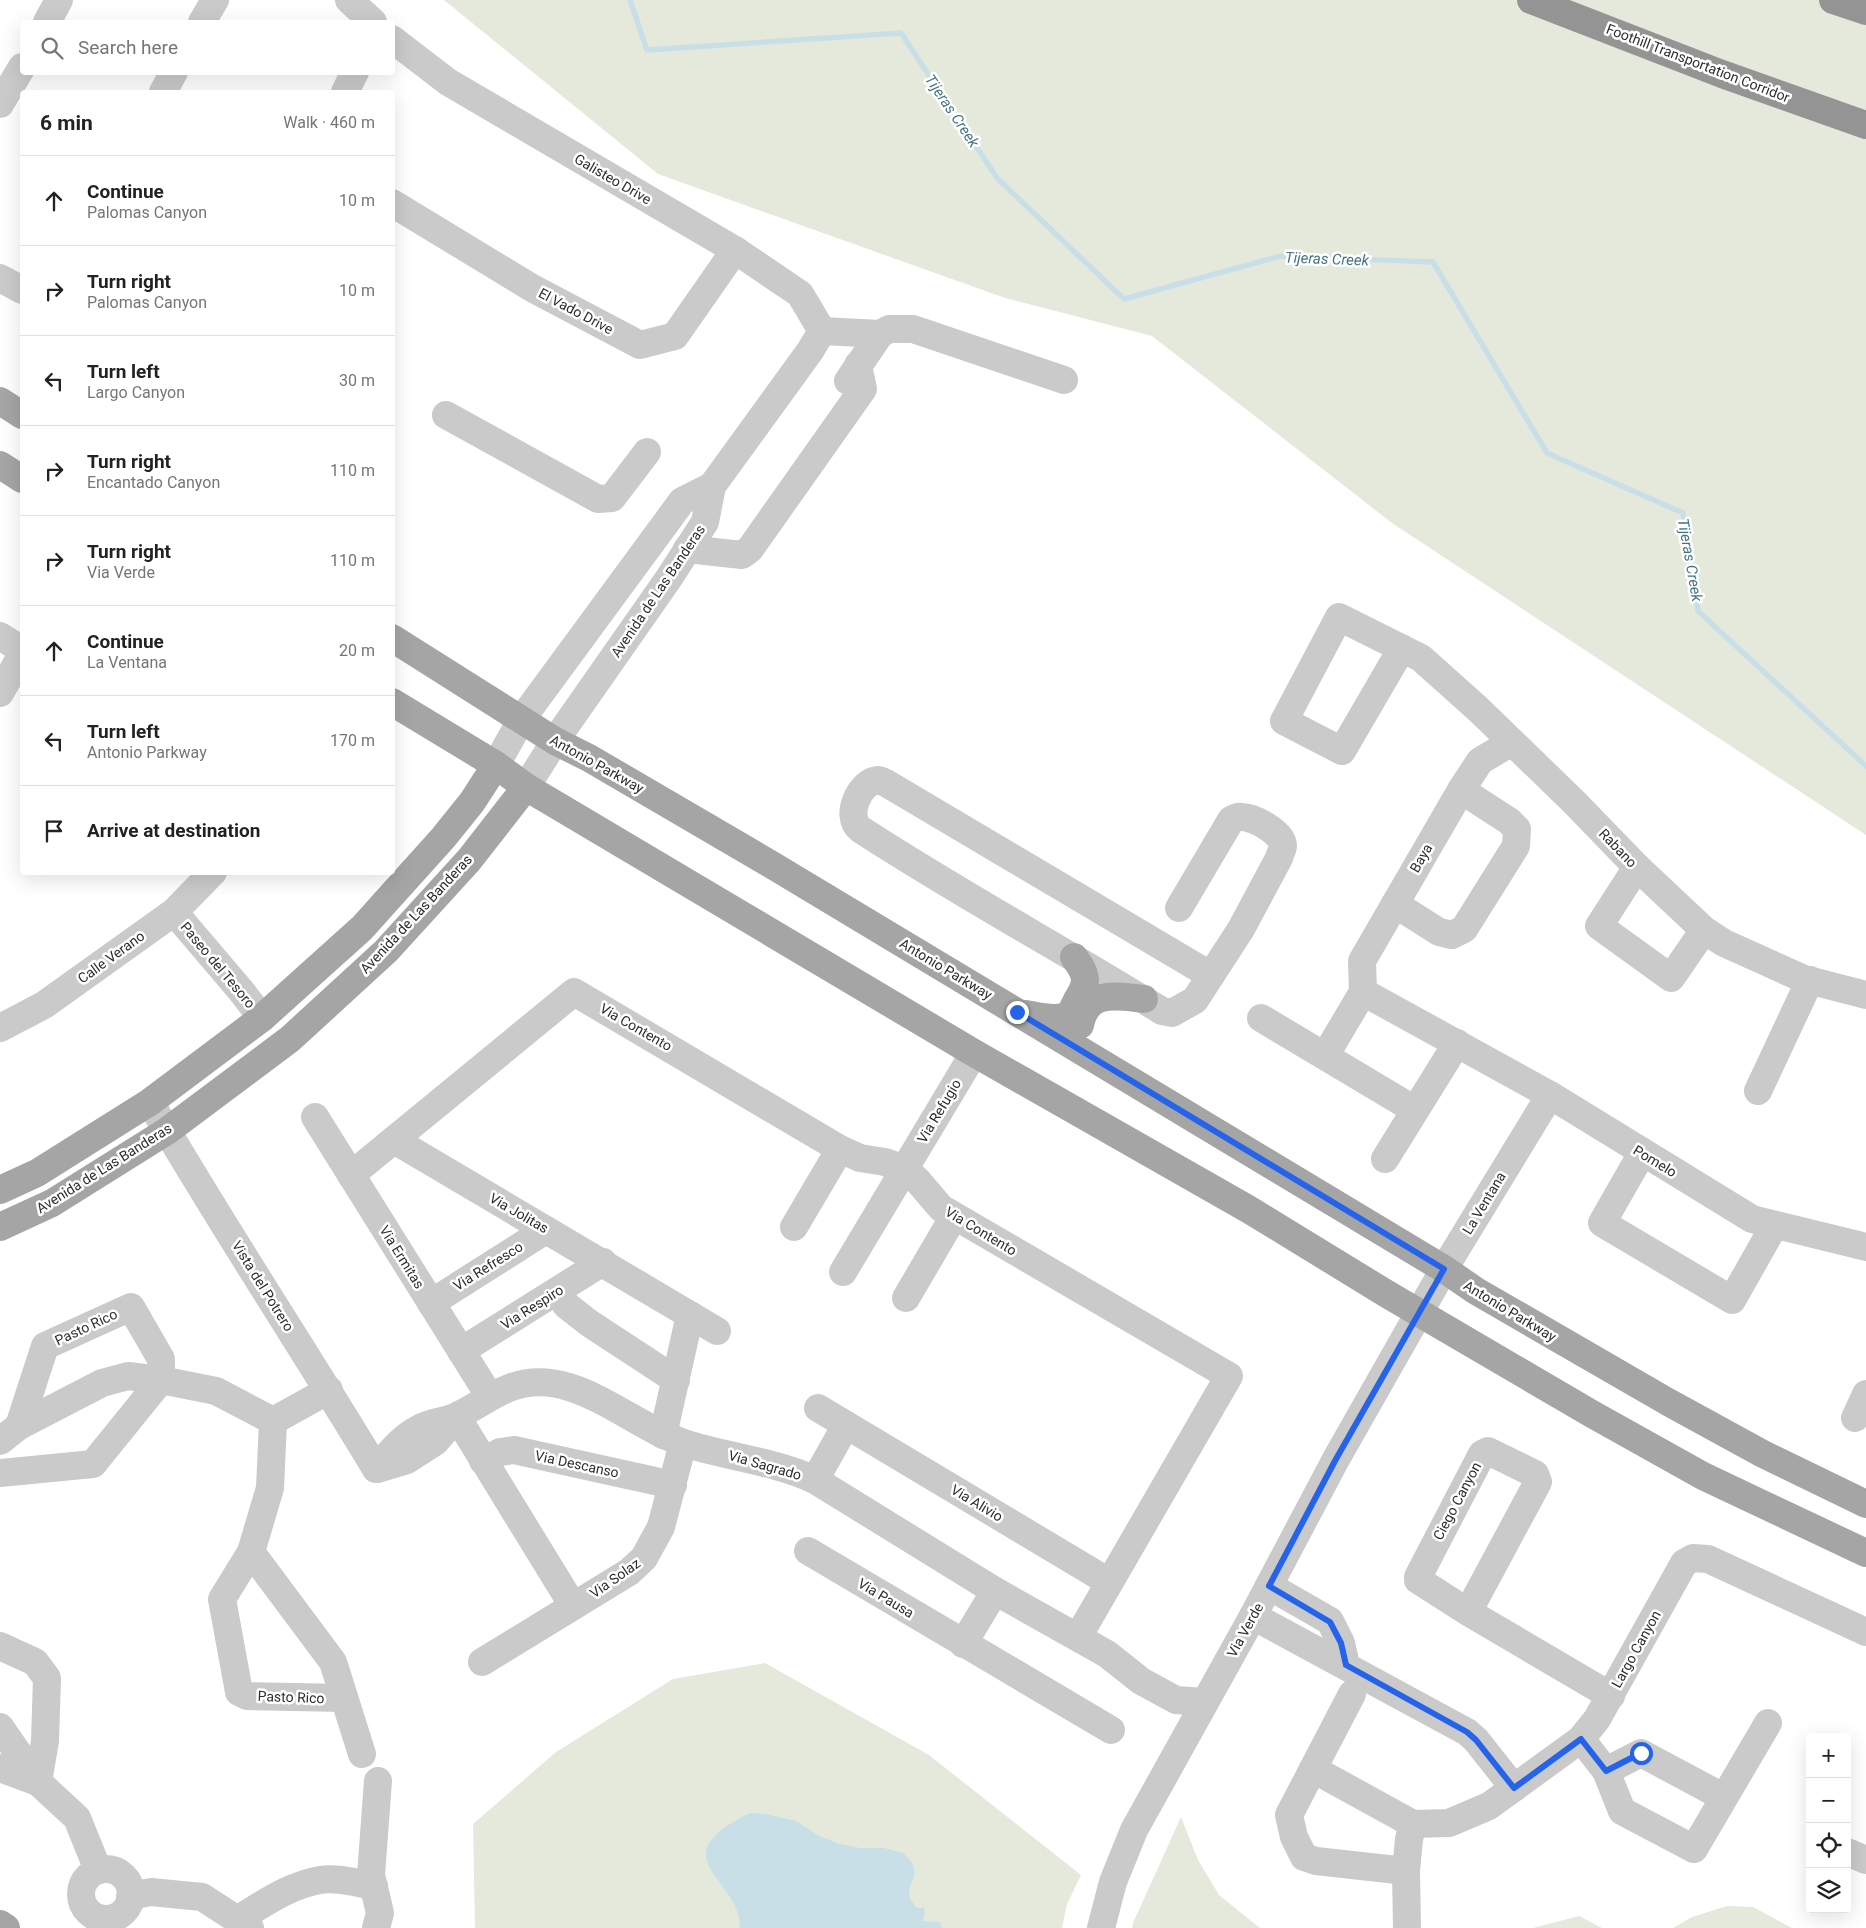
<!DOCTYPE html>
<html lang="en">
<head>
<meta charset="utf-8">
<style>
  body { margin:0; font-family:Roboto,sans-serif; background:#f2f2f2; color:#222 }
  .controls { position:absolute; right:15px; bottom:15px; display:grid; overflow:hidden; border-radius:5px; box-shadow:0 5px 20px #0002 }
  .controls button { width:45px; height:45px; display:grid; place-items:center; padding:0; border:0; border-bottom:1px solid #e0e0e0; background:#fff; color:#222; font:25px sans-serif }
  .stop { position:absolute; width:15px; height:15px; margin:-11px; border:4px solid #2563eb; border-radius:50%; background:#fff }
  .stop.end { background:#2563eb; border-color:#fff; box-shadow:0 1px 5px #0008 }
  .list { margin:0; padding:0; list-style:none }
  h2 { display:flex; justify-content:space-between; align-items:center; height:65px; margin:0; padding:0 20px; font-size:21px }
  h2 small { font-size:16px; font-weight:400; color:#767676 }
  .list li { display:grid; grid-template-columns:32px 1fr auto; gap:15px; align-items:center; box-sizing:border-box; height:90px; padding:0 20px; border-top:1px solid #e0e0e0 }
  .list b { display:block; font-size:19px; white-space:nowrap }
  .list p { margin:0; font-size:16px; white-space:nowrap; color:#767676 }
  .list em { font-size:16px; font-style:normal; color:#767676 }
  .icon { flex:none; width:28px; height:28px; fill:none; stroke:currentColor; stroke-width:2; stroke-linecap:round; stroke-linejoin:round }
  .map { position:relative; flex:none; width:1866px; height:1928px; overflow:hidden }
  .search { position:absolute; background:#fff; box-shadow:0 5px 20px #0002; left:20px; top:20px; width:375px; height:55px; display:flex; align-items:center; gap:12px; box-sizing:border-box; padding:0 18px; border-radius:5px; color:#767676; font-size:19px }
  .panel { position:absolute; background:#fff; box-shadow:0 5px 20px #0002; left:20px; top:90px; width:375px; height:785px; border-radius:5px }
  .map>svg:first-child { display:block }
  .green { fill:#e5e9dc }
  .water { fill:#c9dfe8 }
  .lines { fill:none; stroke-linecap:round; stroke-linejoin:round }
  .stream { stroke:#c9dfe8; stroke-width:5.5 }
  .minor { stroke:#cacaca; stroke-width:28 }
  .major { stroke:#a5a5a5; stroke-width:28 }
  .highway { stroke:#949494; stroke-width:28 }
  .route { stroke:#2563eb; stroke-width:6 }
  .labels { text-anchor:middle; stroke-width:5; stroke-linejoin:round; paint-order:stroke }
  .street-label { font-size:14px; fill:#2d2d2d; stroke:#fff }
  .water-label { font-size:15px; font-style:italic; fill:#427488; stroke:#fff }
</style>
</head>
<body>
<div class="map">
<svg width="1866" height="1928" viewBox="0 0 1866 1928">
  <rect width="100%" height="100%" fill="#fff"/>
  <g class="green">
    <polygon points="444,0 1866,0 1866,835 1392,523 1152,336 1005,298 658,174"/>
    <polygon points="765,1663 929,1755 1081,1875 1067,1904 1062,1928 475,1928 473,1824 556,1752 673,1679"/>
    <polygon points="1181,1817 1198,1860 1219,1895 1260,1928 1132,1928 1133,1923"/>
    <polygon points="1727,1906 1753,1907 1792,1928 1673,1928 1692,1917"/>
    <polygon points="1579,1916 1602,1928 1533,1928"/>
  </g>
  <path class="water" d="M750,1813L766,1814L796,1821L819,1836L840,1844L860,1848H884L903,1853L912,1862L915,1873L909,1890L910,1899L917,1908H924L925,1912L923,1921L940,1922L942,1928H740C741,1878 657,1858 750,1813Z"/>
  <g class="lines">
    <polyline class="stream" points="630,0 647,50 901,33 997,178 1124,299 1281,256 1433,262 1547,453 1683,513 1698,611 1866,766"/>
    <g class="minor">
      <polyline points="349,0 373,22"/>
      <polyline points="47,22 59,0"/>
      <polyline points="202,22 215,0"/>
      <polyline points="392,39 448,82 735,250 800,294 822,331"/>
      <polyline points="163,92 174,72"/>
      <polyline points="345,92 355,72"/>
      <polyline points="0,104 22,67"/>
      <polyline points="392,203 532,288 640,345 675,336 735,250"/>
      <polyline points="0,278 22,290"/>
      <polyline points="822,331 880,334 889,329 913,329 1064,380"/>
      <polyline points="848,381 880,334"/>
      <polyline points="446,415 598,499 612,498 647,452"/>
      <polyline points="687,549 742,555 750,549 863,389 858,365"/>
      <polyline points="0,636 22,650"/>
      <polyline points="1402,648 1342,751 1284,721 1339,617 1421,658 1478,709 1574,802 1637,867 1704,930 1724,943 1804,979 1866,995"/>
      <polyline points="0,693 22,654"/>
      <polyline points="496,765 521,720 682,501 712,486"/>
      <polyline points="526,787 555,741 669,578 705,522 712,486 810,351 822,331"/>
      <polyline points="1637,867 1599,926 1671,978 1704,930"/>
      <polyline points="1395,904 1439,932 1452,935 1464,929 1516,846 1517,829 1509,821 1461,790"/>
      <path d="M1179,908L1231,820C1234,818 1237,816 1242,817C1254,817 1283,833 1283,846C1283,849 1280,854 1279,858L1241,929L1195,1000L1172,1013L1162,1011C1062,949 958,893 860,829C844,816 860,781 878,780C880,780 883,782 886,783L1210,975"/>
      <polyline points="174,912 242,992 262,1018"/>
      <polyline points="1363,992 1550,1095 1752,1219 1866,1247"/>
      <polyline points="1363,992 1362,961 1461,790 1480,761 1512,742"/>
      <polyline points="1261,1018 1415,1110"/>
      <polyline points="0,1028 44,1005 174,912 213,872"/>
      <polyline points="1325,1056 1363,992"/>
      <polyline points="1758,1091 1810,980"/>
      <path d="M150,1102C222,1226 302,1346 376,1469"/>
      <polyline points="315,1117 490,1397"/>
      <polyline points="394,1140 717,1331"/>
      <polyline points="1642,1153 1602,1223 1732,1300 1774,1226"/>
      <polyline points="1385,1159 1457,1043"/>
      <polyline points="351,1175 574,992 840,1149 860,1158 885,1162 904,1169 918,1181 941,1208 1229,1376 1078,1637"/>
      <polyline points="794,1227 840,1149"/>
      <polyline points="843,1272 974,1053"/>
      <polyline points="557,1291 566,1305 589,1323 676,1380"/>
      <polyline points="906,1298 954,1216"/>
      <polyline points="431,1303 546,1230"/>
      <polyline points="461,1351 603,1262"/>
      <polyline points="818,1408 1109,1582"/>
      <polyline points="457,1417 573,1606"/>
      <polyline points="1855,1418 1866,1394"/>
      <polyline points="273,1421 329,1390"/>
      <polyline points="663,1435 690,1315"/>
      <polyline points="0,1441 19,1426 102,1383 128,1376 161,1380 216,1391 273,1421 270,1488 251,1552 333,1662 362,1754"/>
      <polyline points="483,1461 500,1452 514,1450 673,1485"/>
      <path d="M376,1469C390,1452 405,1433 427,1425C437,1421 449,1421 459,1415C476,1407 491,1395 509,1388C571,1363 628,1425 684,1443C727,1457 774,1461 815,1480L995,1591L1107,1654L1141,1681L1176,1700L1204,1702"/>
      <polyline points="377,1469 407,1460 435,1442 457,1417"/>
      <polyline points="0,1473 93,1464 161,1380 161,1359 131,1307 45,1346 19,1426"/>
      <polyline points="815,1480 846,1425"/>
      <polyline points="808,1551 1111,1730"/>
      <polyline points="251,1552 222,1599 239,1692 247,1696 344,1698"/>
      <polyline points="1269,1586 1330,1621 1341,1643 1346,1665"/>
      <polyline points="1468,1612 1538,1482 1535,1474 1488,1451 1482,1454 1418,1577 1418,1580 1468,1612 1611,1696"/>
      <polyline points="1253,1616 1467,1732 1476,1740 1514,1788"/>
      <polyline points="963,1644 995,1591"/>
      <polyline points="0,1646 35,1662 47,1678 45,1741 38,1782 0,1768"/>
      <polyline points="482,1662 629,1572 644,1558 661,1527 683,1443"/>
      <polyline points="1352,1694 1289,1815 1294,1837 1304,1857 1316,1861 1406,1871 1409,1839 1413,1824"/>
      <polyline points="0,1727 38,1782 77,1818 98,1870"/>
      <polyline points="1581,1739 1606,1771 1622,1811 1694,1849 1768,1723"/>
      <polyline points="1313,1769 1413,1824 1449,1823 1489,1806 1581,1739 1597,1719 1684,1563 1693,1558 1708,1559 1866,1632"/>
      <polyline points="1606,1771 1641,1753 1723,1797"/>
      <polyline points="1847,1852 1866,1860"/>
      <circle cx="106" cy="1894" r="25"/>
      <polyline points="1406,1871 1407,1928"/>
      <polyline points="130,1896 151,1892 202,1897 250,1928"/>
      <path d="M237,1920C263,1904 290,1885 320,1880C337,1877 357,1883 374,1886"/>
      <polyline points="376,1928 380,1913 371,1875 378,1781"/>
      <polyline points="1101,1928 1113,1882 1134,1830 1253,1616 1336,1459 1444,1269 1550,1095"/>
    </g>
    <g class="major">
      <polyline points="0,401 22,415"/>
      <polyline points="0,465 22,479"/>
      <polyline points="392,638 555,741 589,758 772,865 1444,1269 1476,1291 1668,1402 1763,1454 1866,1504"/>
      <polyline points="392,702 496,765 526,787 974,1053 1248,1209 1387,1294 1592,1414 1703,1476 1866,1553"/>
      <path d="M1026,1014C1037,1016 1058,1022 1069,1014C1072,1011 1075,1004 1077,1000C1089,981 1087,975 1074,957"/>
      <path d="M1080,1025C1087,989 1116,996 1144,999"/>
      <polyline points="0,1190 37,1173 150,1102 262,1018 362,928 443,838 472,802 496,765"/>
      <polyline points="0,1227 52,1203 167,1131 290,1039 386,951 469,860 526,787"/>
      <polyline points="0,1924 6,1928"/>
    </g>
    <g class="highway">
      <polyline points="1531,0 1722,74 1866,125"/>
      <polyline points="1833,0 1866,11"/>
    </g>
  </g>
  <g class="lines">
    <polyline class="route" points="1017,1012 1444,1269 1336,1459 1269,1586 1330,1622 1341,1643 1346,1665 1467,1732 1476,1740 1514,1788 1581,1739 1606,1771 1641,1753"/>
  </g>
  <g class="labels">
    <g class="street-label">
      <text transform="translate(1698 63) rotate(21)" y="5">Foothill Transportation Corridor</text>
      <text transform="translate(613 179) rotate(30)" y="5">Galisteo Drive</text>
      <text transform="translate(576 311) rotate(28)" y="5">El Vado Drive</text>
      <text transform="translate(658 591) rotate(-56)" y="5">Avenida de Las Banderas</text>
      <text transform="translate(597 764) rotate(29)" y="5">Antonio Parkway</text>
      <text transform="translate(1618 848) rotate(46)" y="5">Rabano</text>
      <text transform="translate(1421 858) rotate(-60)" y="5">Baya</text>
      <text transform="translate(416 914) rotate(-47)" y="5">Avenida de Las Banderas</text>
      <text transform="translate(111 957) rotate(-36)" y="5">Calle Verano</text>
      <text transform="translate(218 965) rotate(50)" y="5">Paseo del Tesoro</text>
      <text transform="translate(946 969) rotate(31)" y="5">Antonio Parkway</text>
      <text transform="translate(636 1027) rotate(30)" y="5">Via Contento</text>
      <text transform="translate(939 1111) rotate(-59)" y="5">Via Refugio</text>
      <text transform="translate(1655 1161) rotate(31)" y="5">Pomelo</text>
      <text transform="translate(104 1168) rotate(-32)" y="5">Avenida de Las Banderas</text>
      <text transform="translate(1484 1203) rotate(-59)" y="5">La Ventana</text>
      <text transform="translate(519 1213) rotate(30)" y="5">Via Jolitas</text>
      <text transform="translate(981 1231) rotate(31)" y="5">Via Contento</text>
      <text transform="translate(402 1257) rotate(58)" y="5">Via Ermitas</text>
      <text transform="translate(488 1266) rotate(-32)" y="5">Via Refresco</text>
      <text transform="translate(263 1286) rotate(58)" y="5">Vista del Potrero</text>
      <text transform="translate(532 1307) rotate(-32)" y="5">Via Respiro</text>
      <text transform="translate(1510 1311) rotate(31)" y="5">Antonio Parkway</text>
      <text transform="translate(86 1327) rotate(-25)" y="5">Pasto Rico</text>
      <text transform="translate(577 1464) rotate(12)" y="5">Via Descanso</text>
      <text transform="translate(765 1465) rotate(16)" y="5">Via Sagrado</text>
      <text transform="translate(1457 1501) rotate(-62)" y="5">Ciego Canyon</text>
      <text transform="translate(977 1503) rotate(31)" y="5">Via Alivio</text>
      <text transform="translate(615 1578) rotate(-35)" y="5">Via Solaz</text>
      <text transform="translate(886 1598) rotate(31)" y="5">Via Pausa</text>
      <text transform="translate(1245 1630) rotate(-61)" y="5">Via Verde</text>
      <text transform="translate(1636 1649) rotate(-61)" y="5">Largo Canyon</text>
      <text transform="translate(291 1697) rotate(2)" y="5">Pasto Rico</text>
    </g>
    <g class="water-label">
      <text transform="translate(952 111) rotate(56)" y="5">Tijeras Creek</text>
      <text transform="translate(1327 259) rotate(2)" y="5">Tijeras Creek</text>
      <text transform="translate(1690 560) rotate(80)" y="5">Tijeras Creek</text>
    </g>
  </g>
</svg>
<div class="controls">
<button>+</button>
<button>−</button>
<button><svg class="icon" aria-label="locate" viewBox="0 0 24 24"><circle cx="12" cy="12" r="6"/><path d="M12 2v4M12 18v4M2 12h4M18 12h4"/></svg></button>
<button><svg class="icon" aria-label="layers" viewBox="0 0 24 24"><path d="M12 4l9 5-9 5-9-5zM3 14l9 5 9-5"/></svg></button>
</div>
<div class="stop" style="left:1641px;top:1753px"></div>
<div class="stop end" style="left:1017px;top:1012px"></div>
<div class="search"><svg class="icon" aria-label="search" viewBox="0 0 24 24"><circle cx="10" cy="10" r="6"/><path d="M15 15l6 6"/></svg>Search here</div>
<section class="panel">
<h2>6 min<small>Walk · 460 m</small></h2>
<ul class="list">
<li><svg class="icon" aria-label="ahead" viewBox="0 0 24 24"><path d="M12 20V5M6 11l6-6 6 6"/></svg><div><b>Continue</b><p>Palomas Canyon</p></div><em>10 m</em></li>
<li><svg class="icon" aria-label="right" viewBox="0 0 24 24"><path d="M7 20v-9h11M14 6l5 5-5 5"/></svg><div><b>Turn right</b><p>Palomas Canyon</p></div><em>10 m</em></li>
<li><svg class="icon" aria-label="left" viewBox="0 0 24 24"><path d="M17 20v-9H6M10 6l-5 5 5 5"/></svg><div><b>Turn left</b><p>Largo Canyon</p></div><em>30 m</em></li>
<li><svg class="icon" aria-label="right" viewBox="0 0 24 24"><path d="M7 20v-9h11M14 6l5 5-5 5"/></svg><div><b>Turn right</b><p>Encantado Canyon</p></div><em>110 m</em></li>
<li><svg class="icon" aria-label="right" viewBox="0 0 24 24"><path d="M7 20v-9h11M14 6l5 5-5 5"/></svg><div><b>Turn right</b><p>Via Verde</p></div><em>110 m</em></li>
<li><svg class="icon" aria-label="ahead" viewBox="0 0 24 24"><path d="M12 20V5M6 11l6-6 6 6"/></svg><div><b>Continue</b><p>La Ventana</p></div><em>20 m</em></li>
<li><svg class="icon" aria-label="left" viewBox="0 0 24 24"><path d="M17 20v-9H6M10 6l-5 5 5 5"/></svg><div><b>Turn left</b><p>Antonio Parkway</p></div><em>170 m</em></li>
<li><svg class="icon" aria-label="arrive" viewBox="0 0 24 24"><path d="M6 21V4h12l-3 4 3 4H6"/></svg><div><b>Arrive at destination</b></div></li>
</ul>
</section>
</div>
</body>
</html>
